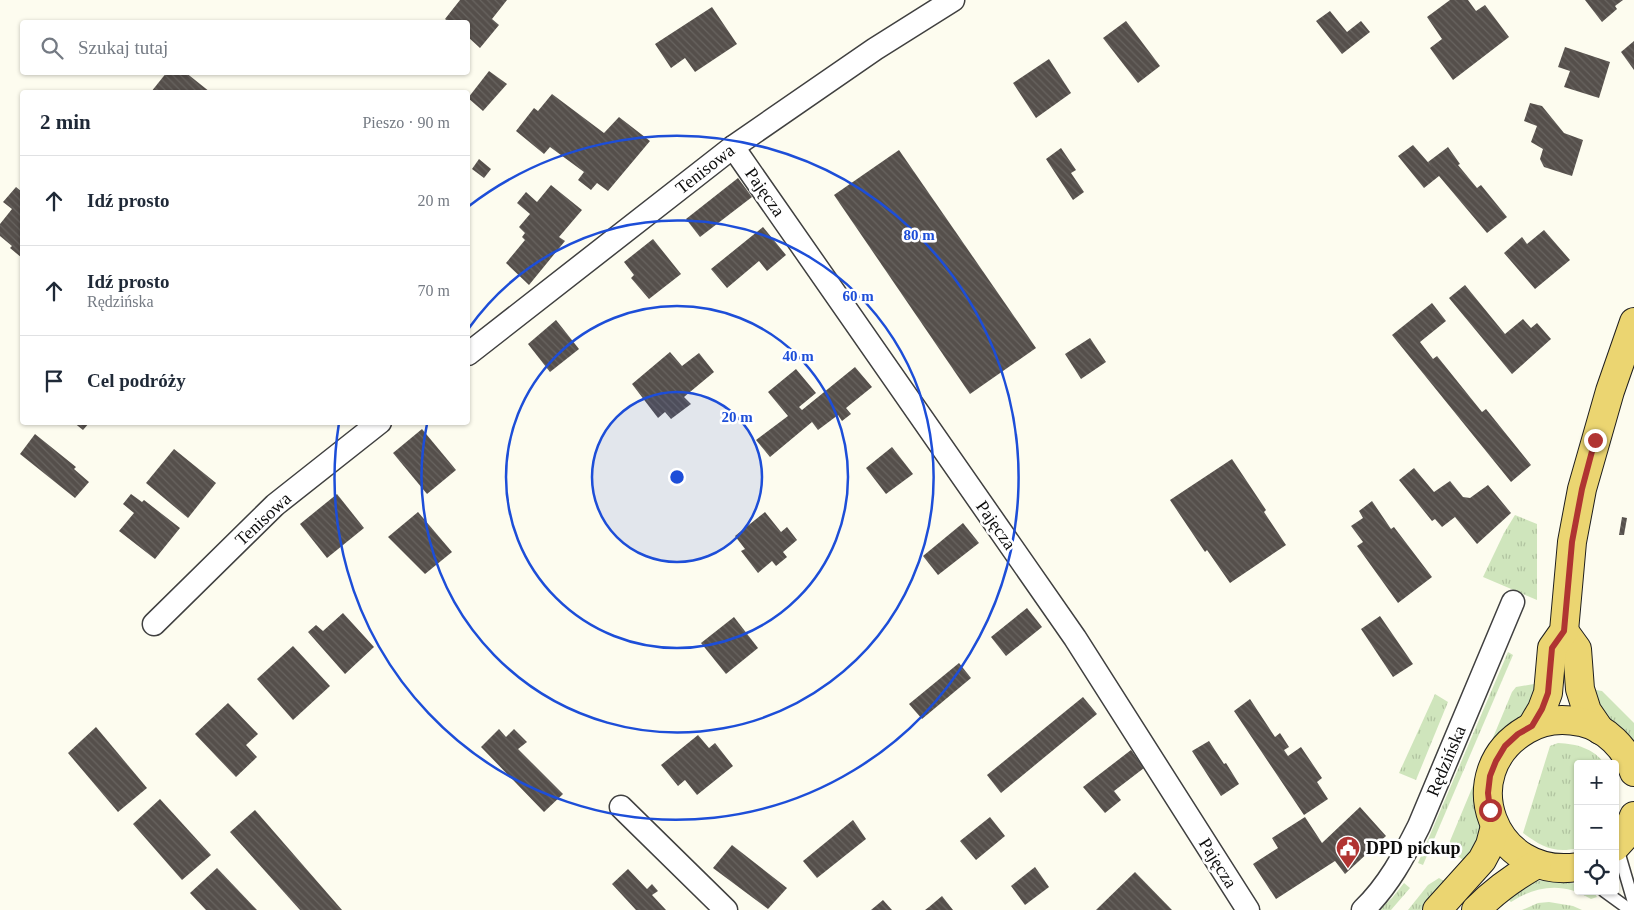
<!DOCTYPE html>
<html lang="pl">
<head>
<meta charset="utf-8">
<style>
  body { margin:0; font-family:"Times New Roman",serif; background:#f2f2f3; color:#1f2937 }
  .controls { position:absolute; right:15px; bottom:15px; display:grid; overflow:hidden; border-radius:5px; box-shadow:0 1px 4px #0004 }
  .controls button { width:45px; height:45px; display:grid; place-items:center; padding:0; border:0; border-bottom:1px solid #e0e1e3; background:#fff; color:#1f2937; font:25px sans-serif }
  .stop { position:absolute; width:15px; height:15px; margin:-11px; border:4px solid #b03432; border-radius:50%; background:#fff }
  .stop.end { background:#b03432; border-color:#fff; box-shadow:0 1px 5px #0008 }
  .list { margin:0; padding:0; list-style:none }
  h2 { display:flex; justify-content:space-between; align-items:center; height:65px; margin:0; padding:0 20px; font-size:21px }
  h2 small { font-size:16px; font-weight:400; color:#747a83 }
  .list li { display:grid; grid-template-columns:32px 1fr auto; gap:15px; align-items:center; box-sizing:border-box; height:90px; padding:0 20px; border-top:1px solid #e0e1e3 }
  .list b { display:block; font-size:19px; white-space:nowrap }
  .list p { margin:0; font-size:16px; white-space:nowrap; color:#747a83 }
  .list em { font-size:16px; font-style:normal; color:#747a83 }
  .icon { flex:none; width:28px; height:28px; fill:none; stroke:currentColor; stroke-width:2; stroke-linecap:round; stroke-linejoin:round }
  .map { position:relative; flex:none; width:1634px; height:910px; overflow:hidden }
  .search { position:absolute; background:#fff; box-shadow:0 1px 4px #0004; left:20px; top:20px; width:450px; height:55px; display:flex; align-items:center; gap:12px; box-sizing:border-box; padding:0 18px; border-radius:5px; color:#747a83; font-size:19px }
  .panel { position:absolute; background:#fff; box-shadow:0 1px 4px #0004; left:20px; top:90px; width:450px; height:335px; border-radius:5px }
  .map>svg:first-child { display:block }
  .grass { fill:url(#grass-tufts) }
  .building { fill:url(#building-back-hatch) }
  .lines { fill:none; stroke-linecap:round; stroke-linejoin:round }
  .lane-casing { stroke:#404040; stroke-width:14 }
  .street-casing { stroke:#404040; stroke-width:25 }
  .primary-casing { stroke:#1e1e1e; stroke-width:30 }
  .lane { stroke:#fff; stroke-width:11 }
  .street { stroke:#fff; stroke-width:22 }
  .primary { stroke:#ebd571; stroke-width:28 }
  .route { stroke:#b03432; stroke-width:6 }
  .ring { fill:none; stroke:#1d4ed8; stroke-width:2.5 }
  .labels { text-anchor:middle; stroke-width:5; stroke-linejoin:round; paint-order:stroke }
  .street-label { font-size:18px; fill:#0d0d0d; stroke:#fff }
  .poi-label { font-size:18px; font-weight:bold; fill:#0d0d0d; stroke:#fff; text-anchor:start }
  .centre { fill:#1d4ed8; stroke:#fff; stroke-width:2.5 }
  .ring-label { font-size:15px; text-anchor:middle; font-weight:bold; fill:#1d4ed8; stroke:#fff; stroke-width:5; stroke-linejoin:round; paint-order:stroke }
</style>
</head>
<body>
<div class="map">
<svg width="1634" height="910" viewBox="0 0 1634 910">
  <defs>
    <pattern id="grass-tufts" width="24" height="20" patternUnits="userSpaceOnUse" patternTransform="scale(1.25)"><rect width="24" height="20" fill="#cfe5bc"/><path d="M3 7l-1-3M5 7V3M7 7l1-3M15 17l-1-3M17 17v-4M19 17l1-3" fill="none" stroke="#b1c3a0"/></pattern>
    <pattern id="building-back-hatch" width="6" height="6" patternUnits="userSpaceOnUse" patternTransform="scale(1.25)"><rect width="6" height="6" fill="#554f4b"/><path d="M-1 5l2 2M0 0l6 6M5-1l2 2" fill="none" stroke="#686460"/></pattern>
  </defs>
  <rect width="100%" height="100%" fill="#fdfcef"/>
  <g class="grass">
    <polygon points="1515,515 1537,524 1537,600 1483,577 1504,533"/>
    <polygon points="1508,652 1513,655 1423,865 1418,863"/>
    <path d="M1534,684H1542L1481,827L1480,838L1466,863C1460,857 1449,850 1450,841L1512,692L1516,687Z"/>
    <polygon points="1591,689 1602,691 1634,723 1634,744 1602,712"/>
    <polygon points="1435,694 1448,702 1416,780 1399,773"/>
    <path d="M1558,743C1577,744 1593,748 1605,764H1578V848C1554,854 1541,846 1523,833L1550,746Z"/>
    <polygon points="1439,878 1447,883 1421,910 1408,910 1428,885"/>
    <path d="M1549,880L1578,884V891H1593L1597,897L1591,899C1564,882 1537,885 1511,902L1504,896L1533,881Z"/>
    <polygon points="1404,883 1410,888 1391,910 1379,910 1392,898"/>
    <polygon points="1549,902 1573,906 1582,910 1522,910 1538,903"/>
  </g>
  <g class="building">
    <polygon points="460,0 507,0 492,19 499,25 480,48 468,37 468,22 449,22 445,19"/>
    <polygon points="1450,0 1468,0 1476,11 1485,5 1509,37 1453,80 1430,48 1442,39 1427,17"/>
    <polygon points="1585,0 1623,0 1615,6 1617,9 1602,22"/>
    <polygon points="712,7 737,44 695,72 685,58 671,68 655,44"/>
    <polygon points="1330,11 1347,32 1361,21 1370,32 1342,54 1316,21"/>
    <polygon points="1126,21 1160,66 1138,83 1103,38"/>
    <polygon points="1634,41 1634,70 1621,52"/>
    <polygon points="1565,47 1610,62 1599,98 1564,87 1570,71 1558,67"/>
    <polygon points="1049,59 1071,93 1036,118 1013,83"/>
    <polygon points="489,71 507,84 483,111 468,98"/>
    <polygon points="167,72 185,72 210,92 151,92"/>
    <polygon points="552,94 604,133 619,117 650,141 608,191 597,183 591,190 578,180 584,172 550,147 544,154 516,131 534,108 538,111"/>
    <polygon points="1530,103 1542,106 1564,133 1583,140 1572,176 1544,167 1540,159 1543,149 1531,142 1537,126 1524,121"/>
    <polygon points="1413,145 1433,168 1428,162 1448,147 1460,164 1458,165 1477,188 1481,185 1507,217 1487,233 1439,176 1424,188 1398,156"/>
    <polygon points="1061,148 1076,170 1071,173 1084,192 1073,200 1046,159"/>
    <polygon points="899,150 1036,348 970,394 834,195"/>
    <polygon points="479,159 491,169 484,178 472,169"/>
    <polygon points="738,178 752,197 700,237 686,219"/>
    <polygon points="551,185 582,210 559,237 565,241 529,285 506,263 525,240 522,237 525,233 519,227 530,214 517,203 526,192 537,202"/>
    <polygon points="16,187 22,192 22,258 10,248 12,246 0,236 0,224 12,209 3,202"/>
    <polygon points="763,227 786,255 767,271 759,261 727,288 711,269"/>
    <polygon points="1544,230 1570,260 1535,289 1504,253 1522,237 1527,244"/>
    <polygon points="653,239 681,274 649,299 631,278 634,275 624,262"/>
    <polygon points="1465,285 1505,334 1523,319 1531,328 1537,323 1551,339 1512,374 1449,298"/>
    <polygon points="1432,303 1446,321 1420,342 1433,359 1437,356 1482,412 1486,409 1531,465 1511,482 1392,335"/>
    <polygon points="556,320 579,349 550,372 528,344"/>
    <polygon points="1090,338 1106,362 1081,379 1065,354"/>
    <polygon points="670,352 682,366 699,353 714,372 684,397 691,404 671,419 665,412 658,418 632,384"/>
    <polygon points="855,367 872,387 846,408 851,414 842,421 838,415 818,430 812,422 770,457 756,440 788,416 768,392 796,369 816,393 799,407 802,410"/>
    <polygon points="73,422 90,422 83,430"/>
    <polygon points="422,429 456,470 427,494 393,453"/>
    <polygon points="35,434 76,467 74,469 89,482 75,498 20,454"/>
    <polygon points="892,447 913,474 886,494 866,468"/>
    <polygon points="174,449 216,483 188,518 146,483"/>
    <polygon points="1232,459 1266,510 1264,512 1286,545 1230,583 1207,550 1205,552 1170,500"/>
    <polygon points="1414,468 1434,492 1450,481 1463,497 1470,498 1488,485 1511,513 1477,544 1455,517 1442,527 1435,519 1432,521 1399,480"/>
    <polygon points="131,494 142,502 144,500 180,528 155,559 119,531 134,513 123,504"/>
    <polygon points="337,494 364,528 327,558 300,524"/>
    <polygon points="1372,501 1391,529 1394,527 1432,577 1398,603 1357,546 1363,542 1351,526 1363,518 1359,511"/>
    <polygon points="418,512 452,552 425,574 388,537"/>
    <polygon points="765,512 781,532 787,527 797,540 783,552 787,557 776,566 772,561 758,573 741,551 745,549 735,536"/>
    <polygon points="1622,517 1627,518 1624,535 1619,535"/>
    <polygon points="963,523 979,543 938,575 923,556"/>
    <polygon points="1027,608 1042,627 1006,656 991,637"/>
    <polygon points="343,613 374,647 345,674 308,632 316,625 323,631"/>
    <polygon points="1380,616 1413,664 1393,677 1361,629"/>
    <polygon points="734,617 758,648 726,674 701,643"/>
    <polygon points="293,646 330,686 293,720 257,679"/>
    <polygon points="959,663 971,678 922,719 909,704"/>
    <polygon points="1083,697 1097,714 1001,793 987,775"/>
    <polygon points="1250,699 1275,737 1280,733 1289,747 1284,750 1288,756 1301,747 1322,778 1317,782 1328,799 1304,815 1234,711"/>
    <polygon points="228,703 258,734 246,745 257,757 236,777 195,734"/>
    <polygon points="96,727 147,788 118,812 68,753"/>
    <polygon points="499,729 506,737 514,729 527,742 518,749 563,794 544,812 481,747"/>
    <polygon points="698,735 709,748 715,743 733,766 697,795 685,780 678,786 661,765"/>
    <polygon points="1209,741 1224,764 1226,763 1239,784 1221,796 1192,751"/>
    <polygon points="1131,750 1144,768 1114,791 1121,800 1105,813 1083,787"/>
    <polygon points="160,799 211,855 182,880 133,824"/>
    <polygon points="1360,807 1386,836 1345,874 1335,861 1276,899 1253,864 1278,848 1272,838 1305,817 1322,843"/>
    <polygon points="255,810 342,910 300,910 230,832"/>
    <polygon points="990,817 1005,836 976,860 960,841"/>
    <polygon points="853,820 866,839 817,878 803,861"/>
    <polygon points="732,845 787,888 768,909 713,868"/>
    <polygon points="1035,867 1049,887 1025,905 1011,886"/>
    <polygon points="217,868 257,910 206,910 190,893"/>
    <polygon points="628,869 647,889 652,884 658,891 652,895 666,910 636,910 612,884"/>
    <polygon points="1135,872 1172,910 1096,910"/>
    <polygon points="942,896 953,910 925,910 929,907"/>
    <polygon points="883,900 892,910 871,910"/>
  </g>
  <g class="lines">
    <defs>
      <g id="lane">
        <polyline points="1617,846 1634,904"/>
        <polyline points="1604,891 1630,910"/>
      </g>
      <g id="street">
        <polyline points="733,147 1075,638 1248,910"/>
        <polyline points="468,354 733,147 875,49 953,0"/>
        <polyline points="154,624 275,505 380,422"/>
        <polyline points="621,807 726,910"/>
        <path d="M1363,910C1388,886 1404,856 1419,826L1513,602"/>
      </g>
      <g id="primary">
        <polyline points="1564,631 1577,649 1580,689 1587,711 1600,730"/>
        <polyline points="1532,726 1542,709 1548,693 1552,648 1564,631 1572,542 1582,489 1610,391 1634,322"/>
        <polyline points="1615,847 1626,835 1634,816"/>
        <path d="M1578,867C1493,880 1453,773 1526,730C1542,720 1562,718 1581,722C1606,728 1626,748 1634,772"/>
        <polyline points="1437,910 1482,860 1490,845 1495,826"/>
        <path d="M1476,910C1494,891 1514,877 1537,864"/>
      </g>
    </defs>
    <use href="#lane" class="lane-casing"/>
    <use href="#street" class="street-casing"/>
    <use href="#primary" class="primary-casing"/>
    <use href="#lane" class="lane"/>
    <use href="#street" class="street"/>
    <use href="#primary" class="primary"/>
  </g>
  <g class="lines">
    <polyline class="route" points="1490,810 1488,793 1490,776 1496,761 1505,746 1518,734 1532,726 1542,709 1548,693 1552,648 1564,631 1572,542 1582,489 1595,440"/>
  </g>
  <circle cx="677" cy="477" r="85" fill="#1d4ed8" fill-opacity=".12"/>
  <g class="ring">
    <circle cx="677" cy="477" r="85"/>
    <circle cx="677" cy="477" r="171"/>
    <path d="M469 328A256 256 0 1 1 427 424"/>
    <path d="M469 206A342 342 0 1 1 339 423"/>
  </g>
  <defs>
    <symbol id="civic-pin" viewBox="-11 -11 22 30"><path d="M0 17L-7.5 6A9.5 9.5 0 1 1 7.5 6Z" fill="#b03432" stroke="#fff"/><path d="M-.6-6.5H3V-4.5H.6V-3L4-1V1h2V6H-6V1h2V-1L-.6-3ZM-1.2 2.5V6h2.4V2.5Z" fill="#fff"/></symbol>
  </defs>
  <g fill-rule="evenodd">
    <use href="#civic-pin" x="1334" y="834" width="28" height="38"/>
  </g>
  <g class="labels">
    <g class="street-label">
      <text transform="translate(705 169) rotate(-38)" y="6">Tenisowa</text>
      <text transform="translate(765 192) rotate(55)" y="6">Pajęcza</text>
      <text transform="translate(263 519) rotate(-43)" y="6">Tenisowa</text>
      <text transform="translate(996 525) rotate(55)" y="6">Pajęcza</text>
      <text transform="translate(1446 761) rotate(-67)" y="6">Rędzińska</text>
      <text transform="translate(1218 863) rotate(58)" y="6">Pajęcza</text>
    </g>
    <g class="poi-label">
      <text x="1366" y="854">DPD pickup</text>
    </g>
  </g>
  <circle cx="677" cy="477" r="8" class="centre"/>
  <g class="ring-label">
    <text x="919" y="240">80 m</text>
    <text x="858" y="301">60 m</text>
    <text x="798" y="361">40 m</text>
    <text x="737" y="422">20 m</text>
  </g>
</svg>
<div class="controls">
<button>+</button>
<button>−</button>
<button><svg class="icon" aria-label="locate" viewBox="0 0 24 24"><circle cx="12" cy="12" r="6"/><path d="M12 2v4M12 18v4M2 12h4M18 12h4"/></svg></button>
</div>
<div class="stop" style="left:1490px;top:810px"></div>
<div class="stop end" style="left:1595px;top:440px"></div>
<div class="search"><svg class="icon" aria-label="search" viewBox="0 0 24 24"><circle cx="10" cy="10" r="6"/><path d="M15 15l6 6"/></svg>Szukaj tutaj</div>
<section class="panel">
<h2>2 min<small>Pieszo · 90 m</small></h2>
<ul class="list">
<li><svg class="icon" aria-label="ahead" viewBox="0 0 24 24"><path d="M12 20V5M6 11l6-6 6 6"/></svg><div><b>Idź prosto</b></div><em>20 m</em></li>
<li><svg class="icon" aria-label="ahead" viewBox="0 0 24 24"><path d="M12 20V5M6 11l6-6 6 6"/></svg><div><b>Idź prosto</b><p>Rędzińska</p></div><em>70 m</em></li>
<li><svg class="icon" aria-label="arrive" viewBox="0 0 24 24"><path d="M6 21V4h12l-3 4 3 4H6"/></svg><div><b>Cel podróży</b></div></li>
</ul>
</section>
</div>
</body>
</html>
